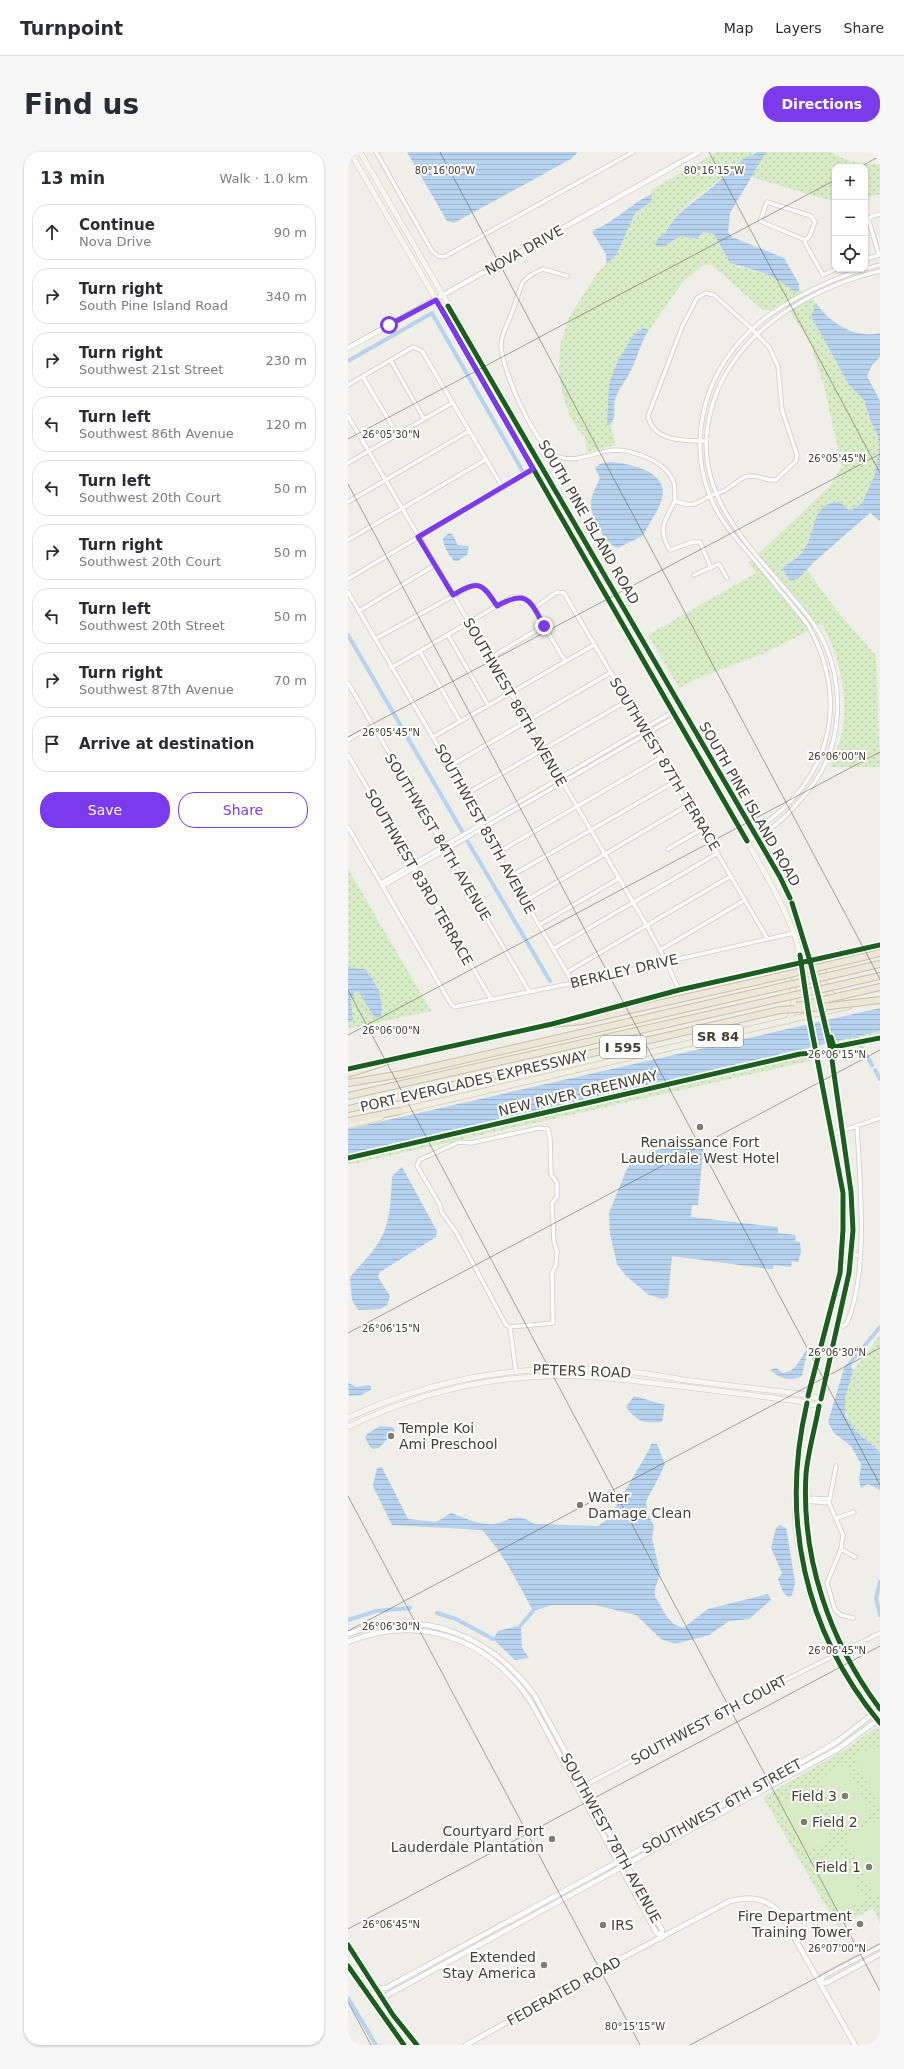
<!DOCTYPE html>
<html lang="en">
<head>
<meta charset="utf-8">
<style>
  body { margin:0; font-family:"DejaVu Sans",sans-serif; background:#f7f7f7; color:#2b2b33 }
  .controls { position:absolute; right:12px; top:12px; display:grid; overflow:hidden; border-radius:8px; box-shadow:0 1px 3px #0004 }
  .controls button { width:36px; height:36px; display:grid; place-items:center; padding:0; border:0; border-bottom:1px solid #e1e1e2; background:#fff; color:#2b2b33; font:20px sans-serif }
  .stop { position:absolute; width:12px; height:12px; margin:-9px; border:3px solid #7c3aed; border-radius:50%; background:#fff }
  .stop.end { background:#7c3aed; border-color:#fff; box-shadow:0 1px 4px #0008 }
  .list { margin:0; padding:0; list-style:none }
  h2 { display:flex; justify-content:space-between; align-items:center; height:52px; margin:0; padding:0 16px; font-size:17px }
  h2 small { font-size:13px; font-weight:400; color:#7c7c81 }
  .list li { display:grid; grid-template-columns:26px 1fr auto; gap:12px; align-items:center; box-sizing:border-box; height:56px; margin:0 8px 8px; padding:0 8px; border:1px solid #e1e1e2; border-radius:16px }
  .list b { display:block; font-size:15px; white-space:nowrap }
  .list p { margin:0; font-size:13px; white-space:nowrap; color:#7c7c81 }
  .list em { font-size:13px; font-style:normal; color:#7c7c81 }
  .actions { display:flex; gap:8px; padding:12px 16px }
  .actions a { flex:1; padding:9px 0; border:1px solid #7c3aed; border-radius:16px; text-align:center; font-size:14px; color:#7c3aed }
  .actions .main { background:#7c3aed; color:#fff }
  .icon { flex:none; width:22px; height:22px; fill:none; stroke:currentColor; stroke-width:2; stroke-linecap:round; stroke-linejoin:round }
  .map { position:relative; flex:none; width:532px; height:1893px; overflow:hidden; border-radius:16px }
  header { display:flex; align-items:center; gap:24px; box-sizing:border-box; height:56px; padding:0 20px; background:#fff; border-bottom:1px solid #e1e1e2 }
  header strong { font-size:19px }
  nav { display:flex; gap:22px; margin-inline-start:auto; font-size:14px }
  .intro { display:flex; align-items:center; justify-content:space-between; box-sizing:border-box; height:96px; padding:0 24px }
  h1 { margin:0; font-size:28px }
  .button { padding:10px 18px; border-radius:16px; background:#7c3aed; color:#fff; font-size:14px; font-weight:700 }
  main { display:flex; gap:24px; padding:0 24px }
  aside { flex:1; background:#fff; border-radius:16px; box-shadow:0 1px 3px #0004 }
  .map>svg:first-child { display:block }
  .grass { fill:url(#grass-dots) }
  .garden { fill:#d8ebc7 }
  .water { fill:url(#water-rules) }
  .lines { fill:none; stroke-linecap:round; stroke-linejoin:round }
  .canal { stroke:#b7d2ee; stroke-width:4 }
  .minor-casing { stroke:#cdccc5; stroke-width:5 }
  .tertiary-casing { stroke:#cdccc5; stroke-width:6 }
  .secondary-casing { stroke:#cfccbf; stroke-width:6 }
  .primary-casing { stroke:#d1ccb5; stroke-width:7 }
  .motorway-casing { stroke:#c7bfa3; stroke-width:8 }
  .minor { stroke:#fdfcfc; stroke-width:3.5 }
  .tertiary { stroke:#fdfcfc; stroke-width:4.5 }
  .secondary { stroke:#f6f5ee; stroke-width:5 }
  .primary { stroke:#f1eee2; stroke-width:5.5 }
  .motorway { stroke:#ece7d8; stroke-width:6 }
  .motorway-bridge-casing { stroke:#c7bfa3; stroke-width:8; stroke-linecap:butt }
  .motorway-bridge { stroke:#ece7d8; stroke-width:6 }
  .cycleway-casing { stroke:#fff; stroke-width:8 }
  .cycleway { stroke:#1b5e20; stroke-width:5 }
  .route { stroke:#7c3aed; stroke-width:5 }
  .ticks { fill:none; stroke:#454034; stroke-width:1; stroke-opacity:0.45 }
  .poi-dot { fill:#807d73; stroke:#fff; stroke-width:1.5 }
  .labels { text-anchor:middle; stroke-width:4; stroke-linejoin:round; paint-order:stroke }
  .shield { fill:#fff; stroke:#7d7971; stroke-width:1 }
  .shield-label { font-size:13px; font-weight:bold; fill:#454034 }
  .street-label { font-size:14px; fill:#454034; stroke:#fff }
  .poi-label { font-size:14px; fill:#454034; stroke:#fff; text-anchor:end }
  .ticks-label { font-size:10px; text-anchor:middle; fill:#454034; stroke:#fff; stroke-width:4; stroke-linejoin:round; paint-order:stroke }
</style>
</head>
<body>
<header>
<strong>Turnpoint</strong>
<nav><a>Map</a><a>Layers</a><a>Share</a></nav>
</header>
<div class="intro"><h1>Find us</h1><a class="button">Directions</a></div>
<main>
<aside>
<h2>13 min<small>Walk · 1.0 km</small></h2>
<ul class="list">
<li><svg class="icon" aria-label="ahead" viewBox="0 0 24 24"><path d="M12 20V5M6 11l6-6 6 6"/></svg><div><b>Continue</b><p>Nova Drive</p></div><em>90 m</em></li>
<li><svg class="icon" aria-label="right" viewBox="0 0 24 24"><path d="M7 20v-9h11M14 6l5 5-5 5"/></svg><div><b>Turn right</b><p>South Pine Island Road</p></div><em>340 m</em></li>
<li><svg class="icon" aria-label="right" viewBox="0 0 24 24"><path d="M7 20v-9h11M14 6l5 5-5 5"/></svg><div><b>Turn right</b><p>Southwest 21st Street</p></div><em>230 m</em></li>
<li><svg class="icon" aria-label="left" viewBox="0 0 24 24"><path d="M17 20v-9H6M10 6l-5 5 5 5"/></svg><div><b>Turn left</b><p>Southwest 86th Avenue</p></div><em>120 m</em></li>
<li><svg class="icon" aria-label="left" viewBox="0 0 24 24"><path d="M17 20v-9H6M10 6l-5 5 5 5"/></svg><div><b>Turn left</b><p>Southwest 20th Court</p></div><em>50 m</em></li>
<li><svg class="icon" aria-label="right" viewBox="0 0 24 24"><path d="M7 20v-9h11M14 6l5 5-5 5"/></svg><div><b>Turn right</b><p>Southwest 20th Court</p></div><em>50 m</em></li>
<li><svg class="icon" aria-label="left" viewBox="0 0 24 24"><path d="M17 20v-9H6M10 6l-5 5 5 5"/></svg><div><b>Turn left</b><p>Southwest 20th Street</p></div><em>50 m</em></li>
<li><svg class="icon" aria-label="right" viewBox="0 0 24 24"><path d="M7 20v-9h11M14 6l5 5-5 5"/></svg><div><b>Turn right</b><p>Southwest 87th Avenue</p></div><em>70 m</em></li>
<li><svg class="icon" aria-label="arrive" viewBox="0 0 24 24"><path d="M6 21V4h12l-3 4 3 4H6"/></svg><div><b>Arrive at destination</b></div></li>
</ul>
<div class="actions"><a class="main">Save</a><a>Share</a></div>
</aside>
<div class="map">
<svg width="532" height="1893" viewBox="0 0 532 1893">
  <defs>
    <pattern id="grass-dots" width="8" height="8" patternUnits="userSpaceOnUse"><rect width="8" height="8" fill="#d8ebc7"/><path d="M2 2h.1M6 6h.1" fill="none" stroke="#bbcbac" stroke-width="1.8" stroke-linecap="round"/></pattern>
    <pattern id="water-rules" width="6" height="5" patternUnits="userSpaceOnUse"><rect width="6" height="5" fill="#b7d2ee"/><path d="M0 2.5h6" fill="none" stroke="#9fb5cd"/></pattern>
  </defs>
  <rect width="100%" height="100%" fill="#efeee8"/>
  <g class="grass">
    <path d="M369,0H482C499,10 513,12 532,12V42L517,46V15H487V49L473,46L404,25L393,11C377,24 320,63 317,82C316,86 317,91 317,94L332,84L346,87L353,85L355,80L366,82L378,105L386,114L419,122L441,135L447,141L451,137L468,151L463,164L501,233L516,248L523,270L530,283L531,299L526,325L514,351L502,359L495,354L461,388L456,398L434,416L451,426L459,418L489,459L528,504L532,615H481C484,606 489,597 492,589C502,550 493,506 474,472L417,501L350,526L331,536L300,483L408,421L401,411L481,335L494,314L476,234L463,193L436,149L422,158H415L364,113H355L335,130L298,182L285,213L272,236L266,249L267,264L263,272L267,293L239,300L237,285L230,278L223,266L215,244L211,219L212,193L221,165L250,120L269,102L287,61L303,50V38Z"/>
    <polygon points="0,717 83,859 0,877"/>
    <polygon points="532,879 532,890 488,900 485,888"/>
    <polygon points="462,893 466,908 0,1013 0,1002"/>
    <polygon points="532,1183 532,1300 509,1280 497,1264 497,1246 505,1219"/>
    <polygon points="528,1575 532,1579 532,1771 525,1756 490,1775 415,1645 500,1596"/>
  </g>
  <g class="garden">
    <polygon points="528,1593 532,1600 532,1655 505,1606"/>
    <polygon points="497,1612 524,1662 497,1676 470,1627"/>
    <polygon points="456,1638 484,1687 456,1702 430,1652"/>
    <polygon points="531,1667 532,1743 527,1746 496,1686"/>
    <polygon points="490,1697 516,1748 489,1762 462,1712"/>
  </g>
  <g class="water">
    <polygon points="59,0 230,0 223,7 106,71 99,69"/>
    <path d="M409,0H418L382,61L380,80L384,85L436,106L451,132V137L447,141L441,135L419,122L382,111L366,82L355,80L349,87L332,84L317,94L309,95L307,92L313,83L317,82C325,62 347,50 363,36C374,27 385,16 395,7C400,3 405,5 409,0Z"/>
    <path d="M304,42L303,50L287,61L269,102L258,112V102L244,80L246,78C267,70 283,51 304,42Z"/>
    <path d="M468,151C478,166 497,180 516,182C521,183 527,182 532,181V205L524,213L519,224L532,249V369L522,361L466,410L451,426L442,429L434,416C441,411 451,405 456,398C469,380 462,350 492,350L502,359L514,351L526,325L531,299L530,283L523,270L516,248L501,233L463,164Z"/>
    <path d="M295,176L301,178C291,192 289,209 280,224C275,232 269,239 267,248C264,258 268,262 263,272L259,273L261,231L270,209L284,185Z"/>
    <path d="M262,310C279,311 315,318 315,340C315,353 302,369 297,380L294,384L270,396C257,393 241,363 243,350C244,342 249,333 252,326L247,316L252,312Z"/>
    <path d="M101,381L105,383L110,393L121,394L119,403L110,409H106C101,403 95,394 95,386Z"/>
    <polygon points="0,813 4,816 16,817 23,825 31,839 34,855 33,864 29,866 24,862 11,840 7,839 3,848 5,868 0,871"/>
    <polygon points="532,856 532,879 0,1002 0,977"/>
    <polygon points="327,993 349,994 352,995 355,999 350,1053 344,1053 343,1065 430,1075 430,1081 448,1083 447,1089 452,1090 453,1100 450,1110 444,1109 443,1115 426,1113 425,1117 421,1117 324,1104 320,1145 315,1147 301,1143 278,1124 269,1112 262,1082 261,1061 278,1019 282,1012 302,1000"/>
    <path d="M54,1015L89,1079L88,1085L32,1120L30,1125L42,1144L39,1153L32,1157L10,1158L4,1148L2,1125C14,1111 29,1097 36,1080C43,1062 43,1042 44,1024Z"/>
    <path d="M460,1196L454,1224C441,1230 434,1227 422,1218L428,1216L435,1221C452,1217 450,1208 460,1196Z"/>
    <polygon points="502,1211 505,1219 497,1246 497,1264 509,1280 532,1300 532,1338 520,1332 513,1336 511,1329 513,1312 503,1294 486,1281 480,1270 497,1213"/>
    <polygon points="0,1231 9,1235 20,1233 23,1234 23,1238 13,1243 1,1244"/>
    <path d="M286,1244L317,1253L314,1270C294,1271 290,1270 278,1255Z"/>
    <polygon points="32,1274 44,1275 47,1279 31,1296 25,1297 22,1295 17,1286 19,1282"/>
    <path d="M303,1292H309L317,1312L311,1325L298,1349L299,1361L306,1374L304,1386L312,1421L307,1437V1444L319,1465L326,1472L335,1476L360,1457L420,1442L423,1448L401,1467L381,1469L361,1483L327,1492L313,1487L288,1463L247,1453H204L185,1459C170,1431 156,1402 134,1378L44,1373L25,1334L29,1316L34,1315L60,1367L88,1370L103,1361C114,1365 127,1371 139,1372C157,1375 163,1356 186,1372L250,1374L261,1366L301,1298Z"/>
    <polygon points="432,1373 438,1376 439,1380 447,1431 444,1444 440,1445 435,1440 430,1427 434,1421 423,1396 428,1376"/>
    <polygon points="173,1473 174,1496 181,1506 167,1508 145,1487 150,1479"/>
  </g>
  <g class="lines">
    <g class="canal">
      <polyline points="0,209 84,161 174,318"/>
      <polyline points="0,483 114,679"/>
      <polyline points="120,690 202,829"/>
      <polyline points="505,881 524,913"/>
      <polyline points="527,918 532,927"/>
      <polyline points="501,1215 502,1211 532,1175"/>
      <polyline points="532,1430 528,1446 532,1463"/>
      <polyline points="89,1461 108,1467 145,1487"/>
      <polyline points="0,1468 28,1459 62,1456"/>
      <polyline points="173,1473 185,1459"/>
      <polyline points="0,1846 28,1893"/>
    </g>
    <defs>
      <g id="minor">
        <polyline points="28,0 84,99 90,104 96,105 285,0"/>
        <polygon points="419,50 463,64 467,70 461,85 457,88 412,69"/>
        <polyline points="457,88 457,91 475,123 488,117"/>
        <polyline points="531,103 520,66 532,62"/>
        <polyline points="517,107 532,103"/>
        <path d="M219,124L195,117C188,120 180,124 175,130C171,137 165,161 160,170C157,177 153,185 153,193C153,216 187,295 209,304C229,313 248,298 268,298C288,299 319,310 326,331C327,337 327,344 327,349"/>
        <polyline points="43,209 76,267"/>
        <polyline points="15,225 49,282"/>
        <polyline points="0,233 65,195 74,199 155,336"/>
        <polyline points="0,264 299,774 318,809 331,838"/>
        <polyline points="0,311 104,251"/>
        <path d="M327,349C346,356 346,352 362,344C368,341 374,341 379,337C386,333 390,328 397,325C408,321 417,329 428,328L448,309L449,303L434,258L430,214L421,195L404,177L366,143L358,141L349,146L334,175L300,264C305,290 338,289 358,289"/>
        <path d="M327,349C317,368 309,378 322,398L345,390H352L363,416"/>
        <polyline points="0,350 121,279"/>
        <polyline points="0,388 137,308"/>
        <polyline points="346,423 371,412 379,426"/>
        <polyline points="0,427 185,317"/>
        <polyline points="0,440 118,642 149,701 225,831"/>
        <polyline points="186,456 209,440 216,441 419,786"/>
        <polyline points="11,459 87,413"/>
        <polyline points="100,483 140,553"/>
        <path d="M27,487L125,433C138,433 142,444 149,454"/>
        <polyline points="72,500 112,569"/>
        <polyline points="142,506 196,474"/>
        <polyline points="43,516 164,445 173,445 181,449 217,509"/>
        <polyline points="0,531 181,839"/>
        <polyline points="85,585 246,493"/>
        <polyline points="0,588 24,573"/>
        <polyline points="0,603 143,847"/>
        <polyline points="102,614 262,521"/>
        <polyline points="118,642 279,549"/>
        <polyline points="0,675 103,852 106,855 225,831 446,781"/>
        <path d="M399,689C409,674 425,667 437,655C490,603 495,536 460,473C442,450 423,428 404,405C392,391 378,376 369,359C336,297 353,225 403,178C434,149 491,122 532,113"/>
        <path d="M400,689C427,679 449,654 466,631C479,613 487,589 489,566C491,541 487,514 476,490C468,473 456,459 444,445C404,397 351,348 359,280C362,251 373,225 391,202C424,160 480,131 532,119"/>
        <polyline points="320,697 356,676"/>
        <polyline points="149,701 314,605"/>
        <polyline points="163,724 328,629"/>
        <polyline points="33,731 333,555"/>
        <polyline points="35,734 336,560"/>
        <polyline points="177,749 342,652"/>
        <polyline points="191,773 270,727"/>
        <polyline points="205,797 370,701"/>
        <polyline points="312,798 397,748"/>
        <polyline points="219,820 383,724"/>
        <polyline points="485,982 532,966"/>
        <polyline points="493,1104 502,1104 504,1102 512,1104"/>
        <path d="M489,1173L496,1174L499,1171C521,1120 512,1031 509,975"/>
        <polyline points="162,1175 205,1171 204,1121 208,1113 209,1099 206,1090 204,1051 209,1045 209,1031 203,1022 202,986 200,977 191,976 123,991 111,990 71,1008 69,1014 92,1053 94,1061 108,1080 158,1173 162,1175 168,1221"/>
        <polyline points="488,1314 481,1351 495,1383 493,1397 479,1431 487,1458 493,1463 505,1466"/>
        <polyline points="459,1346 481,1347"/>
        <polyline points="459,1349 481,1351"/>
        <polyline points="489,1366 506,1360"/>
        <polyline points="493,1397 507,1405"/>
        <polyline points="230,1637 421,1536 532,1481"/>
      </g>
      <g id="tertiary">
        <polyline points="0,196 351,0"/>
        <path d="M0,1482C72,1454 143,1483 187,1544L314,1778V1785"/>
        <path d="M0,1490C72,1461 141,1487 183,1550L308,1780L314,1785"/>
        <polyline points="472,1830 475,1824 532,1794"/>
        <polyline points="472,1830 478,1831 532,1802"/>
        <polyline points="27,1836 38,1836 468,1602 490,1589 525,1562"/>
        <polyline points="34,1846 490,1597 530,1568"/>
        <path d="M118,1893L274,1806L382,1749C403,1744 419,1746 433,1762L507,1893"/>
      </g>
      <g id="secondary">
        <path d="M2,0L107,180L399,689C416,720 435,751 447,784C456,812 456,842 462,871C469,902 475,934 481,966C489,1003 496,1039 495,1076C494,1134 473,1188 460,1244C455,1270 450,1296 448,1322C440,1410 476,1504 532,1571"/>
        <path d="M12,0L432,725L452,776L475,866L482,894L503,1040L505,1078L501,1121L461,1301C449,1393 477,1483 532,1557"/>
        <path d="M0,1266C83,1227 171,1212 262,1218C287,1219 313,1224 337,1228C375,1233 414,1237 452,1242L473,1247"/>
        <path d="M0,1275C71,1240 149,1222 228,1224C265,1225 302,1231 339,1235C376,1240 413,1244 450,1249L471,1254"/>
        <polyline points="448,1360 453,1363 458,1372"/>
      </g>
      <g id="primary">
        <path d="M478,812C466,829 484,845 497,853"/>
        <path d="M435,820C447,834 450,853 440,869"/>
        <polyline points="219,868 331,838 532,793"/>
        <polyline points="32,911 209,871"/>
        <polyline points="0,917 17,914"/>
        <polyline points="47,960 501,854"/>
        <polyline points="0,973 33,965"/>
        <polyline points="0,1793 45,1863 69,1893"/>
        <polyline points="0,1814 56,1893"/>
        <polyline points="18,1840 34,1846"/>
      </g>
      <g id="motorway">
        <polyline points="494,810 532,801"/>
        <polyline points="489,822 532,812"/>
        <polyline points="492,833 532,824"/>
        <polyline points="497,843 532,835"/>
        <polyline points="204,872 234,869 424,826"/>
        <polyline points="0,922 35,911"/>
        <polyline points="0,931 54,922 432,835"/>
        <polyline points="0,944 434,846"/>
        <polyline points="0,957 432,858"/>
        <polyline points="0,969 51,959"/>
      </g>
    </defs>
    <use href="#minor" class="minor-casing"/>
    <use href="#tertiary" class="tertiary-casing"/>
    <use href="#secondary" class="secondary-casing"/>
    <use href="#primary" class="primary-casing"/>
    <use href="#motorway" class="motorway-casing"/>
    <use href="#minor" class="minor"/>
    <use href="#tertiary" class="tertiary"/>
    <use href="#secondary" class="secondary"/>
    <use href="#primary" class="primary"/>
    <use href="#motorway" class="motorway"/>
    <defs>
      <g id="motorway-bridge">
        <polyline points="424,826 494,810"/>
        <polyline points="432,835 489,822"/>
        <polyline points="434,846 492,833"/>
        <polyline points="449,854 497,843"/>
        <polyline points="432,858 465,856 532,848"/>
      </g>
    </defs>
    <use href="#motorway-bridge" class="motorway-bridge-casing"/>
    <use href="#motorway-bridge" class="motorway-bridge"/>
    <defs>
      <g id="cycleway">
        <polyline points="100,154 432,725 442,746"/>
        <polyline points="93,156 399,689"/>
        <polyline points="444,751 462,809 482,894 503,1040 505,1078 501,1121 473,1247"/>
        <polyline points="452,803 461,864 495,1041 495,1078 492,1121 460,1244"/>
        <polyline points="483,885 486,895 532,886"/>
        <polyline points="0,917 204,872 331,838 532,793"/>
        <polyline points="0,1006 452,902 466,901"/>
        <path d="M459,1251C432,1366 456,1479 532,1571"/>
        <path d="M471,1254C467,1277 460,1299 458,1322C453,1407 482,1490 532,1557"/>
        <polyline points="0,1793 45,1863 69,1893"/>
        <polyline points="0,1814 56,1893"/>
      </g>
    </defs>
    <use href="#cycleway" class="cycleway-casing"/>
    <use href="#cycleway" class="cycleway"/>
  </g>
  <g class="lines">
    <path class="route" d="M41,173L88,148L185,317L70,385L105,443C130,428 134,430 149,454C179,437 182,448 196,474"/>
  </g>
  <path class="ticks" d="M92,0L532,827M361,0L532,321M512,15L532,4M0,287L487,28M0,332L532,1333M0,585L532,302M0,838L532,1839M0,883L532,600M0,1181L532,898M0,1344L292,1893M0,1479L532,1196M0,1777L532,1494M0,1850L23,1893M342,1893L532,1792"/>
  <g class="poi-dot">
    <circle cx="352" cy="975" r="4"/>
    <circle cx="43" cy="1284" r="4"/>
    <circle cx="232" cy="1353" r="4"/>
    <circle cx="497" cy="1644" r="4"/>
    <circle cx="456" cy="1670" r="4"/>
    <circle cx="204" cy="1687" r="4"/>
    <circle cx="521" cy="1715" r="4"/>
    <circle cx="512" cy="1772" r="4"/>
    <circle cx="255" cy="1773" r="4"/>
    <circle cx="196" cy="1813" r="4"/>
  </g>
  <g class="labels">
    <g class="shield">
      <rect x="345" y="873" width="50" height="22" rx="3"/>
      <rect x="252" y="884" width="46" height="22" rx="3"/>
    </g>
    <g class="shield-label">
      <text x="370" y="889">SR 84</text>
      <text x="275" y="900">I 595</text>
    </g>
    <g class="street-label">
      <text transform="translate(176 98) rotate(-29)" y="5">NOVA DRIVE</text>
      <text transform="translate(241 370) rotate(60)" y="5">SOUTH PINE ISLAND ROAD</text>
      <text transform="translate(167 550) rotate(60)" y="5">SOUTHWEST 86TH AVENUE</text>
      <text transform="translate(317 612) rotate(59)" y="5">SOUTHWEST 87TH TERRACE</text>
      <text transform="translate(402 652) rotate(60)" y="5">SOUTH PINE ISLAND ROAD</text>
      <text transform="translate(137 677) rotate(61)" y="5">SOUTHWEST 85TH AVENUE</text>
      <text transform="translate(90 685) rotate(59)" y="5">SOUTHWEST 84TH AVENUE</text>
      <text transform="translate(71 725) rotate(60)" y="5">SOUTHWEST 83RD TERRACE</text>
      <text transform="translate(276 819) rotate(-13)" y="5">BERKLEY DRIVE</text>
      <text transform="translate(126 929) rotate(-13)" y="5">PORT EVERGLADES EXPRESSWAY</text>
      <text transform="translate(230 941) rotate(-13)" y="5">NEW RIVER GREENWAY</text>
      <text transform="translate(234 1219) rotate(2)" y="5">PETERS ROAD</text>
      <text transform="translate(361 1568) rotate(-28)" y="5">SOUTHWEST 6TH COURT</text>
      <text transform="translate(374 1654) rotate(-29)" y="5">SOUTHWEST 6TH STREET</text>
      <text transform="translate(263 1686) rotate(61)" y="5">SOUTHWEST 78TH AVENUE</text>
      <text transform="translate(216 1839) rotate(-29)" y="5">FEDERATED ROAD</text>
    </g>
    <g class="poi-label">
      <text x="352" y="995" text-anchor="middle">Renaissance Fort<tspan x="352" dy="16">Lauderdale West Hotel</tspan></text>
      <text x="51" y="1281" text-anchor="start">Temple Koi<tspan x="51" dy="16">Ami Preschool</tspan></text>
      <text x="240" y="1350" text-anchor="start">Water<tspan x="240" dy="16">Damage Clean</tspan></text>
      <text x="489" y="1649">Field 3</text>
      <text x="464" y="1675" text-anchor="start">Field 2</text>
      <text x="196" y="1684">Courtyard Fort<tspan x="196" dy="16">Lauderdale Plantation</tspan></text>
      <text x="513" y="1720">Field 1</text>
      <text x="504" y="1769">Fire Department<tspan x="504" dy="16">Training Tower</tspan></text>
      <text x="263" y="1778" text-anchor="start">IRS</text>
      <text x="188" y="1810">Extended<tspan x="188" dy="16">Stay America</tspan></text>
    </g>
  </g>
  <g class="ticks-label">
    <text x="97" y="22">80°16'00"W</text>
    <text x="366" y="22">80°16'15"W</text>
    <text x="43" y="286">26°05'30"N</text>
    <text x="489" y="310">26°05'45"N</text>
    <text x="43" y="584">26°05'45"N</text>
    <text x="489" y="608">26°06'00"N</text>
    <text x="43" y="882">26°06'00"N</text>
    <text x="489" y="906">26°06'15"N</text>
    <text x="43" y="1180">26°06'15"N</text>
    <text x="489" y="1204">26°06'30"N</text>
    <text x="43" y="1478">26°06'30"N</text>
    <text x="489" y="1502">26°06'45"N</text>
    <text x="43" y="1776">26°06'45"N</text>
    <text x="489" y="1800">26°07'00"N</text>
    <text x="287" y="1878">80°15'15"W</text>
  </g>
</svg>
<div class="controls">
<button>+</button>
<button>−</button>
<button><svg class="icon" aria-label="locate" viewBox="0 0 24 24"><circle cx="12" cy="12" r="6"/><path d="M12 2v4M12 18v4M2 12h4M18 12h4"/></svg></button>
</div>
<div class="stop" style="left:41px;top:173px"></div>
<div class="stop end" style="left:196px;top:474px"></div>
</div>
</main>
</body>
</html>
